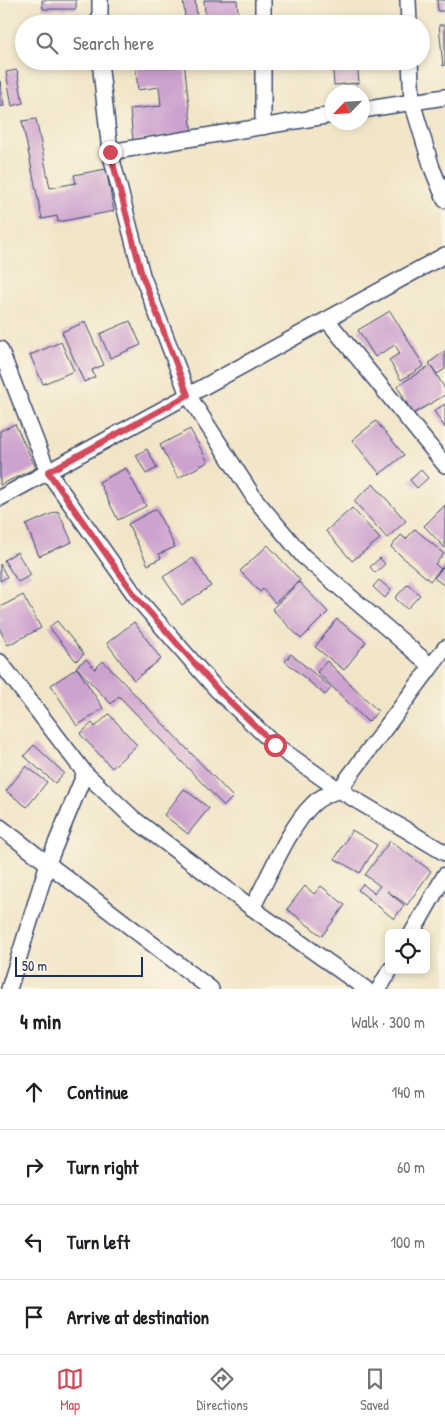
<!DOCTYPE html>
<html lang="en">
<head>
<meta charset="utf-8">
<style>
  body { margin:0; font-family:"Patrick Hand",sans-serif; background:#f2f2f2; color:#202124 }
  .controls { position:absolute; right:15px; bottom:15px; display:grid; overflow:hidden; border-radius:8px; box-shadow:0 2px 8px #0003 }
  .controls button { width:45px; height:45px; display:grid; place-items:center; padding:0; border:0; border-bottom:1px solid #e0e0e0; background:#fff; color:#202124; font:25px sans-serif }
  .compass { position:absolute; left:325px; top:85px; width:45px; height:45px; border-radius:50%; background:#fff; box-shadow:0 2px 8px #0003; rotate:245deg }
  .scale { position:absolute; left:15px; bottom:12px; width:128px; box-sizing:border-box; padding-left:5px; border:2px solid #1b2f5e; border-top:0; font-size:14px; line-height:18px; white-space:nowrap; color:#1b2f5e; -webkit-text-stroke:4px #fcf5e5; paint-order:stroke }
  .stop { position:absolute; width:15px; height:15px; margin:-11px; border:4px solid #d1495b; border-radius:50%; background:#fff }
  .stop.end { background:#d1495b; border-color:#fff; box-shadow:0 1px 5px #0008 }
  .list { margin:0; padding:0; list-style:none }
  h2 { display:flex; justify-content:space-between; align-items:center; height:65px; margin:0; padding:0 20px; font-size:21px }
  h2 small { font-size:16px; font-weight:400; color:#757577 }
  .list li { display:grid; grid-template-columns:32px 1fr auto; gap:15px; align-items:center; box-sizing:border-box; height:75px; padding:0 20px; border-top:1px solid #e0e0e0 }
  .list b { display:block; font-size:19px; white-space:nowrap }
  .list em { font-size:16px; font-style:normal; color:#757577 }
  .icon { flex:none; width:28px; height:28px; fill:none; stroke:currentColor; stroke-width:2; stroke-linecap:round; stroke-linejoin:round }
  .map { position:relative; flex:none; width:445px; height:989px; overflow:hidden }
  .search { position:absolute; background:#fff; box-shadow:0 2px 8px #0003; left:15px; right:15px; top:15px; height:55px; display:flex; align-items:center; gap:12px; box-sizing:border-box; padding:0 18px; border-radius:28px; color:#757577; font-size:19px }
  .sheet { height:365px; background:#fff }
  nav { display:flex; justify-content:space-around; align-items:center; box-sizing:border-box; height:70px; border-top:1px solid #e0e0e0; background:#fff; font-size:14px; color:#757577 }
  nav a { display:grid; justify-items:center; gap:2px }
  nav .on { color:#d1495b }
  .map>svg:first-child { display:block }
  .building { fill:#cca2ce }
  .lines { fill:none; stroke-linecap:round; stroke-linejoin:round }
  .street-casing { stroke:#3b4a6e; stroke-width:18 }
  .street { stroke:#fff; stroke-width:15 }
  .route { stroke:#d1495b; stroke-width:6 }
</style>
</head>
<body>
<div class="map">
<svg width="445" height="989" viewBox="0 0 445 989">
  <rect width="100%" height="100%" fill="#fcf5e5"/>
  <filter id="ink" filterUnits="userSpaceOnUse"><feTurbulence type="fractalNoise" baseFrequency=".02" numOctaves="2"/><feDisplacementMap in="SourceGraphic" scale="10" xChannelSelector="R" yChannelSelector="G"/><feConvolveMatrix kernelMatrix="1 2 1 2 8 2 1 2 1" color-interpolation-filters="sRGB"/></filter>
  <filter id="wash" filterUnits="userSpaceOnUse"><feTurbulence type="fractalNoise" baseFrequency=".0096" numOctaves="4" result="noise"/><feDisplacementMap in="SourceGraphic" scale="20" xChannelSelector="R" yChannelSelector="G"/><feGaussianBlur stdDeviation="1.12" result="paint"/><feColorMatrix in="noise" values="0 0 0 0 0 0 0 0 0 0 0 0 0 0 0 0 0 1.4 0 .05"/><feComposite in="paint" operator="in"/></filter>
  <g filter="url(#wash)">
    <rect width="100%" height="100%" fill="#f1e5c7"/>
    <g id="blocks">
      <g class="building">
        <polygon points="42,0 76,0 76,9 43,9"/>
        <polygon points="183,0 195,0 198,24 186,24"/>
        <polygon points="204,0 237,0 239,24 206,24"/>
        <polygon points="437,0 445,0 445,11 438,11"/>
        <polygon points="439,25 445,25 445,65 443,66"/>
        <polygon points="135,61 184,61 192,133 133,140 130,109 161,106 159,87 138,90"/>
        <polygon points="332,61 357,61 359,83 334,85"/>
        <polygon points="17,70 23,103 12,106 6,72"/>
        <polygon points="0,81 4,106 0,107"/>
        <polygon points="36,119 50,188 76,183 74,175 106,169 114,211 58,222 57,216 42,219 22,121"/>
        <polygon points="390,311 424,366 401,380 389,360 400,353 395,345 375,357 358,330"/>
        <polygon points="130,321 141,345 110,358 100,334"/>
        <polygon points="85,322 104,365 92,370 95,377 84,382 62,332"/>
        <polygon points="61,342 74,371 43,384 30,355"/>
        <polygon points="445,351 445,369 437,374 432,367 445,389 445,395 413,414 397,386 431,365 429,363"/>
        <polygon points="445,404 445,428 434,411"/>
        <polygon points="376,421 404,455 380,474 352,440"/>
        <polygon points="15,424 36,468 0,485 0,431"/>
        <polygon points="190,429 208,462 178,478 160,445"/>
        <polygon points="147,449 157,468 146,474 136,455"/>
        <polygon points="126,468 146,506 118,520 99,482"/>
        <polygon points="421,470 428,478 417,488 410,480"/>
        <polygon points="373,484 406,521 387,538 354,501"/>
        <polygon points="445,505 445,548 424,526"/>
        <polygon points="352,508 380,539 352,561 326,531"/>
        <polygon points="156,509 175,547 159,554 161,558 148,565 128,524"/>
        <polygon points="58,511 72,542 39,556 26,525"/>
        <polygon points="415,529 444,554 435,564 441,569 430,581 391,547 401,535 406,539"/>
        <polygon points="268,545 300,580 275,603 263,589 260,592 240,571"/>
        <polygon points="17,552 31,575 18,582 4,560"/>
        <polygon points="193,558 211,586 182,605 163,577"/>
        <polygon points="380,558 385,564 375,573 370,567"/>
        <polygon points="0,564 7,577 0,581"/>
        <polygon points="445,564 445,586 434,578"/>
        <polygon points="379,580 391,590 385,598 373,587"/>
        <polygon points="299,582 328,612 301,639 272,609"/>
        <polygon points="408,584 420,595 407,609 395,598"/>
        <polygon points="23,595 41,628 8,645 0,630 0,607"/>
        <polygon points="337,619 366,642 344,670 315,647"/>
        <polygon points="57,621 84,654 76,661 49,627"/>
        <polygon points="134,622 161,659 134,680 107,643"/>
        <polygon points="291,654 331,688 325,695 285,661"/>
        <polygon points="86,659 95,669 103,661 233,797 224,806 119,696 111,704 76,667"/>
        <polygon points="327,661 378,711 368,722 317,672"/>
        <polygon points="77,668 103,708 77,726 51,685"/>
        <polygon points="109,714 137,745 112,768 80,734 92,723 95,727"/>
        <polygon points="34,745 64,773 55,783 24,756"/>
        <polygon points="26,766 47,782 27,807 6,791"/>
        <polygon points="184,789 209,808 188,834 164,815"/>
        <polygon points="352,830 377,845 360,873 335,859"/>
        <polygon points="390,841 431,871 407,905 387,891 404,905 394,919 358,890 363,884 374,893 380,886 365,875"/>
        <polygon points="305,886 314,894 321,886 345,905 322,936 287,909"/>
      </g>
    </g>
  </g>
  <g filter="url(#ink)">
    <use href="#blocks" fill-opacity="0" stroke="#3b4a6e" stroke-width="1"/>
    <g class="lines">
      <defs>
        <g id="street">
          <polyline points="408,0 409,24"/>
          <polyline points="100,24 100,0"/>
          <polyline points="263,24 263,0"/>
          <polyline points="100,61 110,152 142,275 188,395 255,499 303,556 431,666"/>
          <polyline points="410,61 412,102 432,168 445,200"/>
          <polyline points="362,110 445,97"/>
          <polyline points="263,127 263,61"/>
          <polyline points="110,152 332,115"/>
          <polyline points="327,320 445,465"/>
          <polyline points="0,349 48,472 137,598 217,690 275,745 339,790 445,853"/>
          <polyline points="0,498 445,255"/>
          <polyline points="0,662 85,773 134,819 252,908 366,989"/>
          <polyline points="0,827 211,989"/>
          <path d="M252,908C268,879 289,827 312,805C319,797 329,794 339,790L445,648"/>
          <polyline points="412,933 445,875"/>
          <polyline points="9,989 48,863 85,773"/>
          <polyline points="379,989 390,970"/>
        </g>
      </defs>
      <use href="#street" class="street-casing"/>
      <use href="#street" class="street"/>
    </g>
  </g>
  <g class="lines" filter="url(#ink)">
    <polyline class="route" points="110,152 142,275 188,395 48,472 137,598 218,690 275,745"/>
  </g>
</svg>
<div class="controls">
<button><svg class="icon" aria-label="locate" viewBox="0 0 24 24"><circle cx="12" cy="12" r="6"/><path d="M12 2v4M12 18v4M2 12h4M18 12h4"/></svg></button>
</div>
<svg class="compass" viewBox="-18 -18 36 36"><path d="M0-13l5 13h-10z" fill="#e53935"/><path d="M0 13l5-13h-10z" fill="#757577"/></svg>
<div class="scale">50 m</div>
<div class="stop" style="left:275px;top:745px"></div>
<div class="stop end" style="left:110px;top:152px"></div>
<div class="search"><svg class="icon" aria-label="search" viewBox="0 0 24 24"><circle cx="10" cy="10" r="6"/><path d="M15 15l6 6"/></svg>Search here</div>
</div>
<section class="sheet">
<h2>4 min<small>Walk · 300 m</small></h2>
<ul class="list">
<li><svg class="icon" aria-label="ahead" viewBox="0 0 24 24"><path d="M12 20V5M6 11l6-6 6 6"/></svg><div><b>Continue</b></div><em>140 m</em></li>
<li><svg class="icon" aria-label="right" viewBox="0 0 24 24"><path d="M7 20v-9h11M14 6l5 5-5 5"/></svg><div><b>Turn right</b></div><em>60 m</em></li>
<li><svg class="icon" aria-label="left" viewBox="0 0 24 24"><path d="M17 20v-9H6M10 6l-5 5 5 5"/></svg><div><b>Turn left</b></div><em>100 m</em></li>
<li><svg class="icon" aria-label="arrive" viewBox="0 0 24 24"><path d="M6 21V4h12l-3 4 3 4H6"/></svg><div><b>Arrive at destination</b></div></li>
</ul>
</section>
<nav>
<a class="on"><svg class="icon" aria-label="map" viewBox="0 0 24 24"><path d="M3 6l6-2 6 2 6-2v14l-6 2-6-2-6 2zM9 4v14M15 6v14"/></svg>Map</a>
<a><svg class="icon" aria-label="directions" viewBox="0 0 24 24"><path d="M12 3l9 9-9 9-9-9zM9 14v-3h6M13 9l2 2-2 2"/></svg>Directions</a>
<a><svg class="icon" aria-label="saved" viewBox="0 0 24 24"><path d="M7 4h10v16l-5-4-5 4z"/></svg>Saved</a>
</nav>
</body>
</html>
